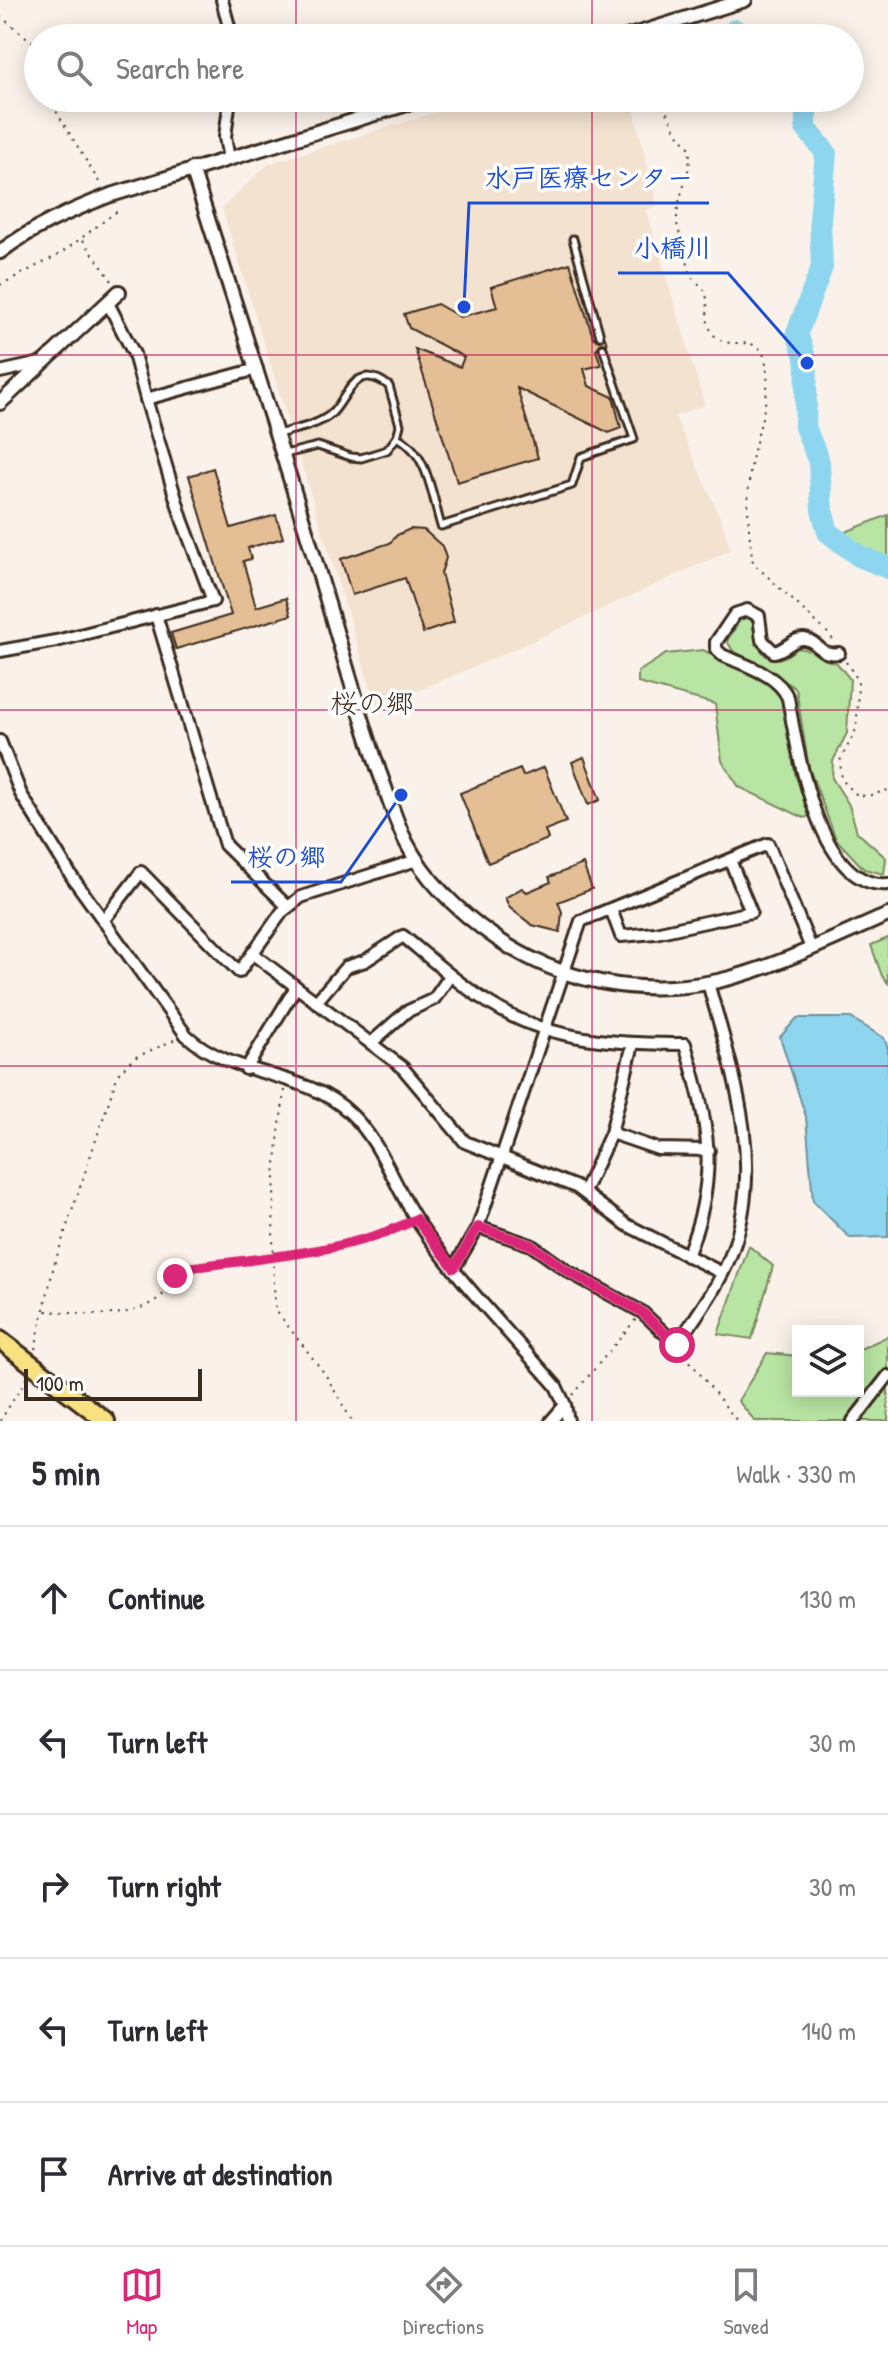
<!DOCTYPE html>
<html lang="en">
<head>
<meta charset="utf-8">
<style>
  body { margin:0; font-family:"Patrick Hand","Klee One",sans-serif; background:#f2f2f3; color:#2b2b33 }
  .controls { position:absolute; right:24px; bottom:24px; display:grid; overflow:hidden; border-radius:0px; box-shadow:0 4px 20px #0003 }
  .controls button { width:72px; height:72px; display:grid; place-items:center; padding:0; border:0; border-bottom:2px solid #e1e1e2; background:#fff; color:#2b2b33; font:40px sans-serif }
  .scale { position:absolute; left:24px; bottom:20px; width:178px; box-sizing:border-box; padding-left:8px; border:4px solid #3b2a1e; border-top:0; font-size:22px; line-height:28px; white-space:nowrap; color:#3b2a1e; -webkit-text-stroke:6px #fff; paint-order:stroke }
  .stop { position:absolute; width:24px; height:24px; margin:-18px; border:6px solid #db2777; border-radius:50%; background:#fff }
  .stop.end { background:#db2777; border-color:#fff; box-shadow:0 2px 8px #0008 }
  .list { margin:0; padding:0; list-style:none }
  h2 { display:flex; justify-content:space-between; align-items:center; height:104px; margin:0; padding:0 32px; font-size:34px }
  h2 small { font-size:26px; font-weight:400; color:#7c7c81 }
  .list li { display:grid; grid-template-columns:52px 1fr auto; gap:24px; align-items:center; box-sizing:border-box; height:144px; padding:0 32px; border-top:2px solid #e1e1e2 }
  .list b { display:block; font-size:30px; white-space:nowrap }
  .list em { font-size:26px; font-style:normal; color:#7c7c81 }
  .icon { flex:none; width:44px; height:44px; fill:none; stroke:currentColor; stroke-width:2; stroke-linecap:round; stroke-linejoin:round }
  .map { position:relative; flex:none; width:888px; height:1421px; overflow:hidden }
  .search { position:absolute; background:#fff; box-shadow:0 4px 20px #0003; left:24px; right:24px; top:24px; height:88px; display:flex; align-items:center; gap:20px; box-sizing:border-box; padding:0 28px; border-radius:44px; color:#7c7c81; font-size:30px }
  .sheet { height:824px; background:#fff }
  nav { display:flex; justify-content:space-around; align-items:center; box-sizing:border-box; height:112px; border-top:2px solid #e1e1e2; background:#fff; font-size:22px; color:#7c7c81 }
  nav a { display:grid; justify-items:center; gap:4px }
  nav .on { color:#db2777 }
  .map>svg:first-child { display:block }
  .built { fill:#f3e2d0 }
  .green { fill:#b8e5a3; stroke:#7a8860; stroke-width:2 }
  .water { fill:#8ed6f0; stroke:#6d919c; stroke-width:2 }
  .lines { fill:none; stroke-linecap:round; stroke-linejoin:round }
  .river { stroke:#8ed6f0; stroke-width:22 }
  .building { fill:#e4be95; stroke:#3b2a1e; stroke-width:2 }
  .service-casing { stroke:#3b2a1e; stroke-width:11 }
  .minor-casing { stroke:#3b2a1e; stroke-width:16 }
  .tertiary-casing { stroke:#3b2a1e; stroke-width:18 }
  .primary-casing { stroke:#3b2a1e; stroke-width:22 }
  .path { stroke:#3b2a1e; stroke-width:2; stroke-dasharray:2 6; stroke-linecap:butt }
  .service { stroke:#fff; stroke-width:5 }
  .minor { stroke:#fff; stroke-width:10 }
  .tertiary { stroke:#fff; stroke-width:12 }
  .primary { stroke:#f8e181; stroke-width:16 }
  .route { stroke:#db2777; stroke-width:10 }
  .grid { fill:none; stroke:#c2185b; stroke-width:2; stroke-opacity:0.55 }
  .labels { text-anchor:middle; stroke-width:7; stroke-linejoin:round; paint-order:stroke }
  .quarter-label { font-size:28px; fill:#3b2a1e; stroke:#fff }
  .leader { fill:none; stroke:#1d4ed8; stroke-width:3 }
  .callout-dot { fill:#1d4ed8; stroke:#fff; stroke-width:3 }
  .callout-label { font-size:26px; text-anchor:middle; font-weight:bold; fill:#1d4ed8; stroke:#fff; stroke-width:7; stroke-linejoin:round; paint-order:stroke }
</style>
</head>
<body>
<div class="map">
<svg width="888" height="1421" viewBox="0 0 888 1421">
  <rect width="100%" height="100%" fill="#faf2ea"/>
  <filter id="ink" filterUnits="userSpaceOnUse"><feTurbulence type="fractalNoise" baseFrequency=".0125" numOctaves="2"/><feDisplacementMap in="SourceGraphic" scale="16" xChannelSelector="R" yChannelSelector="G"/><feConvolveMatrix kernelMatrix="1 2 1 2 8 2 1 2 1" color-interpolation-filters="sRGB"/></filter>
  <g filter="url(#ink)">
    <polygon class="built" points="483,98 631,98 657,206 646,210 705,405 675,416 722,522 731,550 495,658 377,708 222,208 268,164"/>
    <g class="green">
      <polygon points="888,515 888,563 875,557 843,533"/>
      <path d="M748,617L753,622C754,649 770,674 796,648L810,650L823,659L837,663L850,679L847,733L833,761L832,778L849,805L857,832L886,858L884,874L864,869L836,839L809,768L796,689L765,667L733,651L727,641L740,620Z"/>
      <polygon points="703,650 770,685 781,698 796,777 813,815 804,818 739,787 722,761 715,704 638,683 638,672 666,654"/>
      <polygon points="888,938 888,983 882,976 871,945"/>
      <polygon points="749,1246 773,1266 752,1339 718,1334"/>
      <polygon points="888,1336 888,1421 755,1421 738,1401 767,1353 798,1356 798,1391 858,1391 858,1350"/>
    </g>
    <polygon class="water" points="797,1018 851,1018 884,1038 888,1048 888,1237 850,1238 813,1201 806,1117 780,1037"/>
    <g class="lines">
      <g class="river">
        <polyline points="735,30 747,38"/>
        <polyline points="803,98 806,108 806,128 826,153 820,219 822,267 797,333 807,363 805,427 819,462 822,510 828,532 859,556 888,568"/>
      </g>
    </g>
    <g class="building">
      <polygon points="570,263 593,337 599,341 605,338 607,344 601,343 596,350 601,365 584,369 589,386 613,397 621,428 609,433 517,388 538,458 457,482 415,349 460,367 464,357 409,328 404,314 437,304 460,317 497,307 491,287"/>
      <polygon points="213,468 231,528 276,515 283,538 248,548 251,559 243,561 256,607 286,598 291,615 176,649 171,633 231,615 189,476"/>
      <polygon points="410,529 424,530 442,546 446,558 441,573 454,622 423,633 405,578 352,595 341,559 390,543 397,535"/>
      <polygon points="584,757 600,800 588,805 572,762"/>
      <polygon points="544,767 566,822 545,830 548,839 488,863 460,793 520,769 523,776"/>
      <polygon points="583,864 592,889 558,902 562,912 560,932 532,925 510,908 505,898 522,888 527,892 551,882 549,877"/>
    </g>
    <g class="lines">
      <defs>
        <g id="service">
          <polyline points="573,239 600,336"/>
          <path d="M278,434C295,429 317,426 331,414C347,400 354,359 389,386L400,425L397,437L387,450L361,458L351,457L318,446L285,454"/>
          <path d="M397,437C428,452 432,496 441,526L572,485L581,457L634,439L603,348"/>
        </g>
        <g id="minor">
          <polyline points="222,0 232,38"/>
          <polyline points="229,159 225,137 230,98"/>
          <polyline points="108,303 134,354 146,399"/>
          <polyline points="0,372 45,362"/>
          <polyline points="156,615 225,845 288,907"/>
          <polyline points="0,651 56,641 213,601 182,519 146,399 257,369"/>
          <path d="M839,653C817,656 820,641 804,639C793,638 786,650 774,652L762,640L759,616L747,610L735,614L716,642V649L722,655C744,665 778,674 788,698C797,748 818,890 888,884"/>
          <path d="M0,741L21,794L72,877L186,1035C232,1078 305,1070 350,1113C382,1143 394,1186 418,1222C458,1281 510,1333 556,1386L565,1405L568,1421"/>
          <polyline points="611,909 621,936 655,933 751,912 730,860"/>
          <polyline points="103,921 141,872 239,972 282,912 301,897 417,860"/>
          <polyline points="253,954 402,1067 465,1142 576,1187 627,1225 722,1273"/>
          <path d="M316,1002L346,967L365,961L403,936C438,965 473,997 514,1017C566,1042 629,1044 685,1044C709,1125 720,1175 687,1256"/>
          <polyline points="371,1043 406,1012 434,999 450,976"/>
          <polyline points="246,1069 296,987"/>
          <polyline points="611,1133 658,1149 709,1150"/>
          <polyline points="584,1192 611,1133 633,1044"/>
          <path d="M478,1227L531,1245L569,1272L642,1312L677,1345C697,1314 721,1284 733,1249C765,1160 732,1069 708,983"/>
          <polyline points="454,1268 478,1227 581,921 768,844 811,948"/>
          <polyline points="551,1421 565,1405"/>
          <polyline points="853,1421 888,1376"/>
        </g>
        <g id="tertiary">
          <polyline points="623,38 745,0"/>
          <path d="M192,169C237,309 282,449 324,590C342,651 359,712 379,771C388,795 395,820 406,842C426,881 460,913 496,938C561,983 640,997 718,981C773,969 836,937 888,915"/>
          <path d="M0,252C33,227 70,211 108,196L427,98"/>
          <polyline points="0,403 119,292"/>
        </g>
        <polyline id="primary" points="0,1340 106,1421"/>
      </defs>
      <use href="#service" class="service-casing"/>
      <use href="#minor" class="minor-casing"/>
      <use href="#tertiary" class="tertiary-casing"/>
      <use href="#primary" class="primary-casing"/>
      <g class="path">
        <polyline points="0,16 35,44 34,70 38,82"/>
        <polyline points="48,98 101,185"/>
        <path d="M660,98L676,131L689,147C694,171 677,194 677,218C676,231 684,241 687,253C688,259 687,266 689,271C691,280 700,283 704,290C710,300 705,315 709,326C722,361 760,324 766,364C772,398 756,433 751,466C746,499 748,530 753,563L831,636L834,643"/>
        <polyline points="83,240 112,281"/>
        <polyline points="0,285 60,254 116,212 114,208"/>
        <polyline points="846,662 858,680 857,721 855,732 840,761 842,780 857,795 868,796 888,790"/>
        <path d="M285,1090C273,1161 271,1233 275,1305L277,1312L325,1374L352,1421"/>
        <path d="M46,1311C82,1313 124,1322 156,1300C169,1292 174,1277 186,1268L272,1256L375,1238L405,1225"/>
        <polyline points="35,1349 54,1265 118,1074 134,1058 174,1040"/>
        <polyline points="685,1355 737,1421"/>
        <polyline points="573,1395 636,1319"/>
        <polyline points="0,1421 27,1378"/>
      </g>
      <use href="#service" class="service"/>
      <use href="#minor" class="minor"/>
      <use href="#tertiary" class="tertiary"/>
      <use href="#primary" class="primary"/>
    </g>
  </g>
  <g class="lines" filter="url(#ink)">
    <path class="route" d="M175,1276L186,1268C259,1258 351,1253 416,1219L454,1268L478,1227L531,1245L569,1272L642,1312L677,1345"/>
  </g>
  <path class="grid" d="M296,0V38M592,0V38M296,98V1421M592,98V1421M0,355H888M0,710H888M0,1066H888"/>
  <g class="labels">
    <g class="quarter-label">
      <text x="372" y="713">桜の郷</text>
    </g>
  </g>
  <path class="leader" d="M464 307L469 203H709M807 363L728 273H618M401 795L341 882H231"/>
  <g class="callout-dot">
    <circle cx="464" cy="307" r="8"/>
    <circle cx="807" cy="363" r="8"/>
    <circle cx="401" cy="795" r="8"/>
  </g>
  <g class="callout-label">
    <text x="589" y="187">水戸医療センター</text>
    <text x="673" y="257">小橋川</text>
    <text x="286" y="866">桜の郷</text>
  </g>
</svg>
<div class="controls">
<button><svg class="icon" aria-label="layers" viewBox="0 0 24 24"><path d="M12 4l9 5-9 5-9-5zM3 14l9 5 9-5"/></svg></button>
</div>
<div class="scale">100 m</div>
<div class="stop" style="left:677px;top:1345px"></div>
<div class="stop end" style="left:175px;top:1276px"></div>
<div class="search"><svg class="icon" aria-label="search" viewBox="0 0 24 24"><circle cx="10" cy="10" r="6"/><path d="M15 15l6 6"/></svg>Search here</div>
</div>
<section class="sheet">
<h2>5 min<small>Walk · 330 m</small></h2>
<ul class="list">
<li><svg class="icon" aria-label="ahead" viewBox="0 0 24 24"><path d="M12 20V5M6 11l6-6 6 6"/></svg><div><b>Continue</b></div><em>130 m</em></li>
<li><svg class="icon" aria-label="left" viewBox="0 0 24 24"><path d="M17 20v-9H6M10 6l-5 5 5 5"/></svg><div><b>Turn left</b></div><em>30 m</em></li>
<li><svg class="icon" aria-label="right" viewBox="0 0 24 24"><path d="M7 20v-9h11M14 6l5 5-5 5"/></svg><div><b>Turn right</b></div><em>30 m</em></li>
<li><svg class="icon" aria-label="left" viewBox="0 0 24 24"><path d="M17 20v-9H6M10 6l-5 5 5 5"/></svg><div><b>Turn left</b></div><em>140 m</em></li>
<li><svg class="icon" aria-label="arrive" viewBox="0 0 24 24"><path d="M6 21V4h12l-3 4 3 4H6"/></svg><div><b>Arrive at destination</b></div></li>
</ul>
</section>
<nav>
<a class="on"><svg class="icon" aria-label="map" viewBox="0 0 24 24"><path d="M3 6l6-2 6 2 6-2v14l-6 2-6-2-6 2zM9 4v14M15 6v14"/></svg>Map</a>
<a><svg class="icon" aria-label="directions" viewBox="0 0 24 24"><path d="M12 3l9 9-9 9-9-9zM9 14v-3h6M13 9l2 2-2 2"/></svg>Directions</a>
<a><svg class="icon" aria-label="saved" viewBox="0 0 24 24"><path d="M7 4h10v16l-5-4-5 4z"/></svg>Saved</a>
</nav>
</body>
</html>
